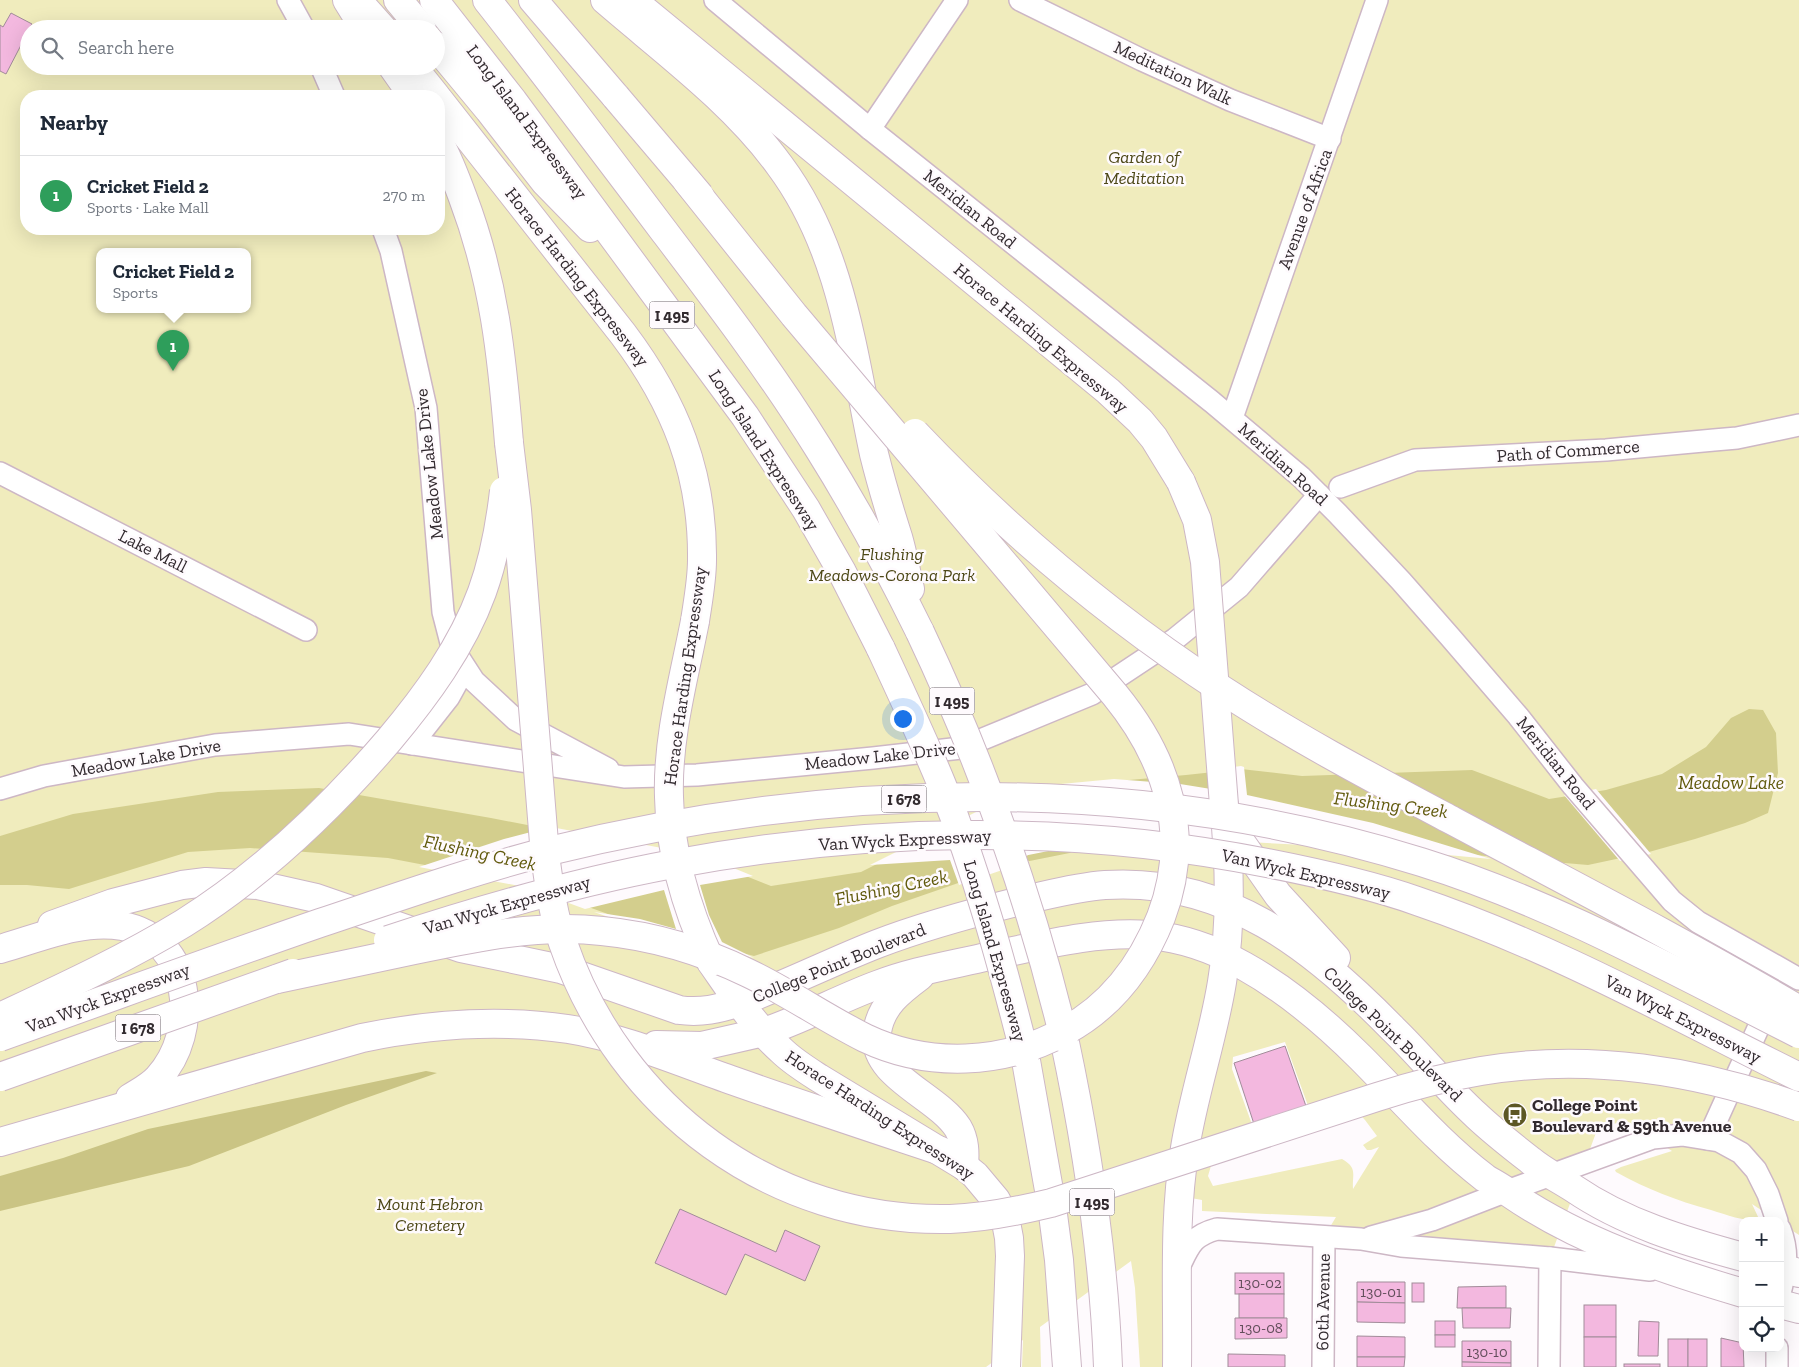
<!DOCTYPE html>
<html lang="en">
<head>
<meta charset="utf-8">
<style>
  body { margin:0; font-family:"Zilla Slab",serif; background:#f2f2f3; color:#1f2937 }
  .controls { position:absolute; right:15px; bottom:15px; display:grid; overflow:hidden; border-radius:10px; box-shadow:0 5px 20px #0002 }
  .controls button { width:45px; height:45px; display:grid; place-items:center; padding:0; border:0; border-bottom:1px solid #e0e1e3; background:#fff; color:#1f2937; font:25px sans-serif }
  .you { position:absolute; left:902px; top:718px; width:18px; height:18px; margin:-12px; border:4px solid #fff; border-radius:50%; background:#1a73e8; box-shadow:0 0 0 8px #1a73e833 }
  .badge { display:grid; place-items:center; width:32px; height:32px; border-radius:50%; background:#1a73e8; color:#fff; font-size:16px; font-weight:700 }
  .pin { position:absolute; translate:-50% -41px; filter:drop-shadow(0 1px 2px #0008) }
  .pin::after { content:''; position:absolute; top:26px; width:18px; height:15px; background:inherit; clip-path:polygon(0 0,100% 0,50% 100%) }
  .popup { position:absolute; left:96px; top:248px; width:155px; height:65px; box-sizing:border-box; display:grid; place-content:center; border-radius:10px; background:#fff; filter:drop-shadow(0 1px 4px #0005); font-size:16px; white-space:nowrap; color:#747a83 }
  .popup b { font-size:19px; color:#1f2937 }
  .popup::after { content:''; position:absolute; left:50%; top:100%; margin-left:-10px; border:10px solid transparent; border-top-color:#fff }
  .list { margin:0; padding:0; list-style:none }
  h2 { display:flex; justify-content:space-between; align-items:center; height:65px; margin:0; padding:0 20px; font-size:21px }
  h2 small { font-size:16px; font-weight:400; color:#747a83 }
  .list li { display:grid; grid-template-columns:32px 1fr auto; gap:15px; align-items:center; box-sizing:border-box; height:80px; padding:0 20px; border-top:1px solid #e0e1e3 }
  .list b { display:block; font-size:19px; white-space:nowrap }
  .list p { margin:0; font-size:16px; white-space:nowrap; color:#747a83 }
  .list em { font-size:16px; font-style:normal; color:#747a83 }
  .icon { flex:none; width:28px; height:28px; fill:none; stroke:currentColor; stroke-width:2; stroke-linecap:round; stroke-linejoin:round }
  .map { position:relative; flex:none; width:1799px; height:1367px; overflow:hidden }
  .search { position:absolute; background:#fff; box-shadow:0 5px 20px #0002; left:20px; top:20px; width:425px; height:55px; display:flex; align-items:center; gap:12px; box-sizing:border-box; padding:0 18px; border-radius:28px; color:#747a83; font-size:19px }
  .panel { position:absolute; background:#fff; box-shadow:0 5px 20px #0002; left:20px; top:90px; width:425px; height:145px; border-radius:20px }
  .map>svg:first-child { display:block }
  .green { fill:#f0ecbd; fill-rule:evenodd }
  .forest { fill:#cac484 }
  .water { fill:#d3ce8d }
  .pier { fill:#fefafd }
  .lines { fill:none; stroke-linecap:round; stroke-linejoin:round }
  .stream { stroke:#d3ce8d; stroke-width:6 }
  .building { fill:#f3b8df; stroke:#a18c99 }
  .street-casing { stroke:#cdb7c5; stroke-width:24 }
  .secondary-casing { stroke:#cdb7c5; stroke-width:30 }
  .highway-casing { stroke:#cdb7c5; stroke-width:30 }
  .street { stroke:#fff; stroke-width:21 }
  .secondary { stroke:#fff; stroke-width:28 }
  .highway { stroke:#fff; stroke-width:28 }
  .secondary-bridge-casing { stroke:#cdb7c5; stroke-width:30; stroke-linecap:butt }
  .highway-bridge-casing { stroke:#cdb7c5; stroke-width:30; stroke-linecap:butt }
  .secondary-bridge { stroke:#fff; stroke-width:28 }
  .highway-bridge { stroke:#fff; stroke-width:28 }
  .labels { text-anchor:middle; stroke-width:5; stroke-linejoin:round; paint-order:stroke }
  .number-label { font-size:15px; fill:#624e5b }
  .shield { fill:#fefafd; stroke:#6f686d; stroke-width:1 }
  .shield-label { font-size:16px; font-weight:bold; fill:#322a2f }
  .street-label { font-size:18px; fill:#322a2f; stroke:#fefafd }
  .park-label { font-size:18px; font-style:italic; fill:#4d4817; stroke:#fefafd }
  .poi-label { font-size:18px; font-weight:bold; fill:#322a2f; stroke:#fefafd; text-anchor:start }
  .water-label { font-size:19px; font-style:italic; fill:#60590b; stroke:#fefafd }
</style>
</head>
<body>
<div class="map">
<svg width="1799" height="1367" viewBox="0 0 1799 1367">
  <rect width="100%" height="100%" fill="#fefafd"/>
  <path class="green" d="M0,0H1799V1235L1752,1204L1760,1221C1743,1221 1727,1215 1711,1210C1675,1200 1649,1190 1616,1172L1615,1170L1621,1167L1672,1151L1625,1120L1597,1130L1550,1258L1324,1237L1336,1217L1202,1211V1200L1191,1198L1198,1046L1165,1367H1140L1135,1288L1131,1261L1040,1327L1041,1367H1022L1023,1340L986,1367H0ZM29,29H436V66H29ZM26,96H439V229H26ZM99,252H247V310H99ZM1285,1042L1311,1114L1347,1101L1365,1120L1377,1136L1363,1145L1367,1150H1371L1379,1147L1353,1189C1352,1174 1358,1168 1342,1159L1213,1186L1208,1176L1218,1142L1254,1130L1232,1069L1233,1057Z"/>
  <polygon class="forest" points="426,1071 437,1073 346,1105 189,1166 0,1211 0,1176 63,1158 148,1129"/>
  <polygon class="water" points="1749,709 1763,710 1776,733 1778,773 1768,813 1745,823 1695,839 1649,852 1588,865 1383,847 1128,834 1030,858 892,906 839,928 754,956 652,930 525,884 388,858 250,848 188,852 69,889 27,885 0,885 0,836 73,814 218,792 319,788 491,818 703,859 771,886 861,872 1004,800 1061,786 1186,775 1241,769 1302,776 1472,770 1549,799 1606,790 1662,774 1706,747 1731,718"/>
  <g class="pier">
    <polygon points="1241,766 1244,767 1247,795 1373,823 1491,859 1382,849 1128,836 1031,860 959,885 950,860 870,865 1004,798 1061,784 1114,779 1153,782 1152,776 1177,774 1180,784 1211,789 1210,770"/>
    <polygon points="1596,789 1651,854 1620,861 1564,795"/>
    <polygon points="530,823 704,856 753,876 700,885 709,915 722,942 754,958 652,932 594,912 640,919 676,929 664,890 585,909 525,887 419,867 504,839 531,832"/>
  </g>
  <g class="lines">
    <polyline class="stream" points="1029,858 1069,850"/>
  </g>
  <g class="building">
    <polygon points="11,13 32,24 6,74 0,71 0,25 3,27"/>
    <polygon points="1285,1046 1307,1109 1255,1127 1234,1063"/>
    <polygon points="680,1209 776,1252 785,1230 820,1246 805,1281 745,1254 726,1295 655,1263"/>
    <rect x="1235" y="1273" width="49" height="21"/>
    <polygon points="1357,1282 1405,1282 1405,1303 1357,1302"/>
    <rect x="1412" y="1283" width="12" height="19"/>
    <polygon points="1506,1286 1506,1308 1457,1308 1458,1287"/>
    <rect x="1239" y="1294" width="45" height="24"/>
    <polygon points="1357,1302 1405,1303 1405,1323 1357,1322"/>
    <rect x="1584" y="1305" width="32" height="32"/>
    <polygon points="1462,1308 1511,1308 1510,1328 1463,1328"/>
    <polygon points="1235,1318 1287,1318 1287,1338 1235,1339"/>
    <rect x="1435" y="1321" width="20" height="14"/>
    <polygon points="1639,1321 1659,1322 1658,1356 1638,1356"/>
    <rect x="1435" y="1335" width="20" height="12"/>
    <polygon points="1357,1336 1405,1337 1405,1357 1357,1357"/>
    <rect x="1584" y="1337" width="32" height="30"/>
    <polygon points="1721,1338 1743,1343 1744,1367 1721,1367"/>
    <rect x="1668" y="1339" width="20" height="28"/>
    <rect x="1688" y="1339" width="19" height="28"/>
    <polygon points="1462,1341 1511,1341 1511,1363 1462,1362"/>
    <polygon points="1228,1354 1285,1355 1285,1367 1228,1367"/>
    <polygon points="1357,1357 1405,1357 1404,1367 1357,1367"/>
    <polygon points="1462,1362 1511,1363 1511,1367 1462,1367"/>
    <rect x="1624" y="1364" width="36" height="3"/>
  </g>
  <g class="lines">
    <defs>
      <g id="street">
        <polyline points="288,0 304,29"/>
        <polyline points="715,0 870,129 1212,402 1301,477 1338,514 1401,581 1451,638 1518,716 1573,786 1672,901 1698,922 1799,979"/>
        <polyline points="1020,0 1142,60 1230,100 1330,139"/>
        <polyline points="321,66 334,96"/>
        <polyline points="870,129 957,0"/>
        <polyline points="383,229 391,251 426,408 443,612 452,647 474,681 516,720 608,769"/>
        <polyline points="1232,418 1377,0"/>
        <polyline points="0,473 306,630"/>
        <polyline points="1340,487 1415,460 1606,450 1714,440 1737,438 1799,425"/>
        <polyline points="412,744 449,697 465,668"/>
        <polyline points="0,789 44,776 215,745 349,734 624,777 697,775 873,758 961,748 1092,694 1175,639 1239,587 1319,495"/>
        <polyline points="1708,1139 1770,1002"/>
        <path d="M1780,1229C1789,1252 1786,1270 1780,1293"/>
        <polyline points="1371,1237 1432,1220 1507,1191 1653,1138 1682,1135 1719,1141 1741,1153 1756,1170 1768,1194 1777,1221"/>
        <path d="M1178,1269C1189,1247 1191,1236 1217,1229L1361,1239L1401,1246L1550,1258L1650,1270"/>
        <polyline points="1323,1367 1324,1237"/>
        <polyline points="1549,1367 1550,1258"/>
        <polyline points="1777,1367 1777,1348"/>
      </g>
      <g id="secondary">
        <polyline points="357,0 383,29"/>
        <polyline points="632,0 1108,391 1140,421 1154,438 1181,482"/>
        <polyline points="412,66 436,96"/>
        <path d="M439,100L623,334C675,403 703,473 702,560C702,580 698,601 695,621"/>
        <polyline points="1243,845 1278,895 1336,958"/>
        <path d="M52,925L113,903L182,885L206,882L258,885L316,898L461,948L561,969L679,1010C701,1013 719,1009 739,1002C786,985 831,962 877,944C923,926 972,913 1020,901C1048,895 1076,887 1105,885C1225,877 1314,948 1393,1029C1422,1057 1447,1089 1477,1116C1494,1132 1512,1146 1530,1160C1543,1171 1559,1179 1573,1188C1624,1223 1684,1241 1743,1257"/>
        <path d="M711,962C732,992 753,1025 781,1050C792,1061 805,1069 819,1078L964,1166L975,1175L996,1200L1005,1217L1009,1238L1010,1256L1006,1367"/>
        <path d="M920,976C900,991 881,1005 877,1032C871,1076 937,1095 958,1128C965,1140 965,1153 964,1166"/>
        <path d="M764,1032C803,1019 839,999 877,985C913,971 952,965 990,956C1043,945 1095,931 1149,935C1184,938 1214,949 1244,966C1287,990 1326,1023 1361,1058C1402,1099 1439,1143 1485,1178C1493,1183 1501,1187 1509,1193C1579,1241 1661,1269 1743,1293"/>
        <polyline points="1780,1268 1799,1273"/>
        <polyline points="1780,1304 1799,1309"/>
        <path d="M1177,1367C1178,1294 1173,1220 1185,1148C1194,1092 1213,1038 1222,982C1232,923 1230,864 1224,805"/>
      </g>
      <g id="highway">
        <polyline points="347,0 365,29"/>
        <polyline points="398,0 422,29"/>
        <polyline points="434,0 513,101 745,416 806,509 842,572 881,649"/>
        <path d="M487,0C547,76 605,153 663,230C717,301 772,373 819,449C856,508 889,569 920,632"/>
        <polyline points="533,0 616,97"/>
        <path d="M605,0C664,51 734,102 780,166C842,249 853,355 874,454C881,482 889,509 898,537C903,554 906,572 910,589"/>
        <polyline points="436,46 489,110 545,182 590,228"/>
        <polyline points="392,66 413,96"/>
        <path d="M439,142C449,160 456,179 463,198C494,280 502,356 509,443"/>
        <path d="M0,949C39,938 81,919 122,926C193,938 201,1032 158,1078C150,1087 139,1092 130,1098"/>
        <path d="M1064,1038C1087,1146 1104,1257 1108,1367"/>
        <polyline points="656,1045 702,1046 764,1032"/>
        <polyline points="1025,1055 1052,1207 1059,1260 1067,1367"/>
        <path d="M0,1142L362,1038C430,1024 498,1019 568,1029C625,1038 679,1062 734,1081C802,1105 872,1128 941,1151"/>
      </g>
    </defs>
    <use href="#street" class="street-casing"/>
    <use href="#secondary" class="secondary-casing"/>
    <use href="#highway" class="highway-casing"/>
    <use href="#street" class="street"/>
    <use href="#secondary" class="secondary"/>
    <use href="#highway" class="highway"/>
    <defs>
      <g id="secondary-bridge">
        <polyline points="1181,482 1197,520 1205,562 1224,805"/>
        <path d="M695,621C684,678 667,738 669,797C670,856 687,910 711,962"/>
      </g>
      <g id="highway-bridge">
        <polyline points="616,97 700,196"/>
        <path d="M915,433C1007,530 1109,616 1221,689C1296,738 1374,779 1453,821C1569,883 1686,943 1799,1010"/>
        <path d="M509,443L517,510L545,855C549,884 553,915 563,943C620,1109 773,1223 950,1219C985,1218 1018,1211 1051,1203L1377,1097C1411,1086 1445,1077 1481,1071C1587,1053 1698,1070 1799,1107"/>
        <path d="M920,632C982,763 1030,897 1064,1038"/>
        <path d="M881,649C902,694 923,739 942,785C977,872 1002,964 1025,1055"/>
        <path d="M388,940C482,909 576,882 673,864C869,827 1072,824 1267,863C1318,873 1369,884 1417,901C1550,946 1674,1015 1799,1077"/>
        <path d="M277,979C323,969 368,960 414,950C476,937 538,924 602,931C653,936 701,950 748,973C788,992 825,1018 865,1038C928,1068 1004,1065 1065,1031C1111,1006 1142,965 1161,917C1192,836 1168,760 1115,695L794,315L687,181"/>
        <path d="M0,1017C62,988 125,959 184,923C262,874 329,810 389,740C426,696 462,647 482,592C494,559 500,526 504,491"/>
        <path d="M0,1037C107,999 213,960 320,923C395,898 469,872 545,852C832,781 1137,773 1421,862C1553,903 1676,972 1799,1034"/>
        <polyline points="0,1077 293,973"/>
      </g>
    </defs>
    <use href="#secondary-bridge" class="secondary-bridge-casing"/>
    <use href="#highway-bridge" class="highway-bridge-casing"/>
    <use href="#secondary-bridge" class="secondary-bridge"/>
    <use href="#highway-bridge" class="highway-bridge"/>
  </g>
  <defs>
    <symbol id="bus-disc" viewBox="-11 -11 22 22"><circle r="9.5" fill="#5c5724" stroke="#fefafd"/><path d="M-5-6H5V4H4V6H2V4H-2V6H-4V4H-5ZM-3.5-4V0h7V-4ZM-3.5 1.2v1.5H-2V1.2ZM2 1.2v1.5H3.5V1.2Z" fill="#fff"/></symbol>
  </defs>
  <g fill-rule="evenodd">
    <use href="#bus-disc" x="1501" y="1101" width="28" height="28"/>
  </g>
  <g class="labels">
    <g class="number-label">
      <text x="1260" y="1288">130-02</text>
      <text x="1381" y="1297">130-01</text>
      <text x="1261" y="1333">130-08</text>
      <text x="1487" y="1357">130-10</text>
    </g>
    <g class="shield">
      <rect x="649.5" y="301.5" width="45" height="27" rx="4"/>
      <rect x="929.5" y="687.5" width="45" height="27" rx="4"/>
      <rect x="881.5" y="785.5" width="45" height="27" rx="4"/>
      <rect x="115.5" y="1014.5" width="45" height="27" rx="4"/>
      <rect x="1069.5" y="1188.5" width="45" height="27" rx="4"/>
    </g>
    <g class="shield-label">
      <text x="672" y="321">I 495</text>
      <text x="952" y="707">I 495</text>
      <text x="904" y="805">I 678</text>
      <text x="138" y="1034">I 678</text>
      <text x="1092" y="1208">I 495</text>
    </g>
    <g class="street-label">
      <text transform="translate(1173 73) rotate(25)" y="6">Meditation Walk</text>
      <text transform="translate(527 122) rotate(53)" y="6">Long Island Expressway</text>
      <text transform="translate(970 209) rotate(39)" y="6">Meridian Road</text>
      <text transform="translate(1305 209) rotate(-70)" y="6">Avenue of Africa</text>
      <text transform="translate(577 277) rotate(52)" y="6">Horace Harding Expressway</text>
      <text transform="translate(1041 338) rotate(40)" y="6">Horace Harding Expressway</text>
      <text transform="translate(764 450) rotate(57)" y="6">Long Island Expressway</text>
      <text transform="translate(1568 451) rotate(-4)" y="6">Path of Commerce</text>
      <text transform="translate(429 464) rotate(-96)" y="6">Meadow Lake Drive</text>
      <text transform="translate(1283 464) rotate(42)" y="6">Meridian Road</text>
      <text transform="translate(153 551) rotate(27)" y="6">Lake Mall</text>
      <text transform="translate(685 676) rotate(-82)" y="6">Horace Harding Expressway</text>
      <text transform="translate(880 756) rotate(-6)" y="6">Meadow Lake Drive</text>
      <text transform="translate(146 758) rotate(-10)" y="6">Meadow Lake Drive</text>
      <text transform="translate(1556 763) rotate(51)" y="6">Meridian Road</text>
      <text transform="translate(905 840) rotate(-3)" y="6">Van Wyck Expressway</text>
      <text transform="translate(1306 874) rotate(13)" y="6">Van Wyck Expressway</text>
      <text transform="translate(507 905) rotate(-16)" y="6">Van Wyck Expressway</text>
      <text transform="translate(995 951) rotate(74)" y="6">Long Island Expressway</text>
      <text transform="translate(839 963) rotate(-22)" y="6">College Point Boulevard</text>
      <text transform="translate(108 998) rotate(-20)" y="6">Van Wyck Expressway</text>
      <text transform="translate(1683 1019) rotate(27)" y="6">Van Wyck Expressway</text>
      <text transform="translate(1393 1034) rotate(44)" y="6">College Point Boulevard</text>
      <text transform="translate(880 1115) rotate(33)" y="6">Horace Harding Expressway</text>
      <text transform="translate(1323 1302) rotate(-89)" y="6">60th Avenue</text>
    </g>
    <g class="park-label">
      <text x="1144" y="163">Garden of<tspan x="1144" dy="21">Meditation</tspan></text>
      <text x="892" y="560">Flushing<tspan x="892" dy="21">Meadows-Corona Park</tspan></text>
      <text x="430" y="1210">Mount Hebron<tspan x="430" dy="21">Cemetery</tspan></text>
    </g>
    <g class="poi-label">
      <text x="1532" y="1111">College Point<tspan x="1532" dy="21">Boulevard &amp; 59th Avenue</tspan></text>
    </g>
    <g class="water-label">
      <text x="1731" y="789">Meadow Lake</text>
      <text transform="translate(1391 804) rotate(7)" y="7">Flushing Creek</text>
      <text transform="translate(480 852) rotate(12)" y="7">Flushing Creek</text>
      <text transform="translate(891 887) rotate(-12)" y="7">Flushing Creek</text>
    </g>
  </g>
</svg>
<div class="controls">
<button>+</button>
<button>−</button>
<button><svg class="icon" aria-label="locate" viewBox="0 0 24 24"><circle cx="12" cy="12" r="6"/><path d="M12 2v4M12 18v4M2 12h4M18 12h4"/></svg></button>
</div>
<div class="you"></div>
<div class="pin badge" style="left:173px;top:371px;background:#2e9e5b">1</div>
<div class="popup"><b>Cricket Field 2</b>Sports</div>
<div class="search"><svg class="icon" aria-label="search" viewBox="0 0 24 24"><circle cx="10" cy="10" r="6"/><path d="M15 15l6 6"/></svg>Search here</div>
<section class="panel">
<h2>Nearby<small></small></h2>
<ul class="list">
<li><span class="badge" style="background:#2e9e5b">1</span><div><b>Cricket Field 2</b><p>Sports · Lake Mall</p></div><em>270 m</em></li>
</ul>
</section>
</div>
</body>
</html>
